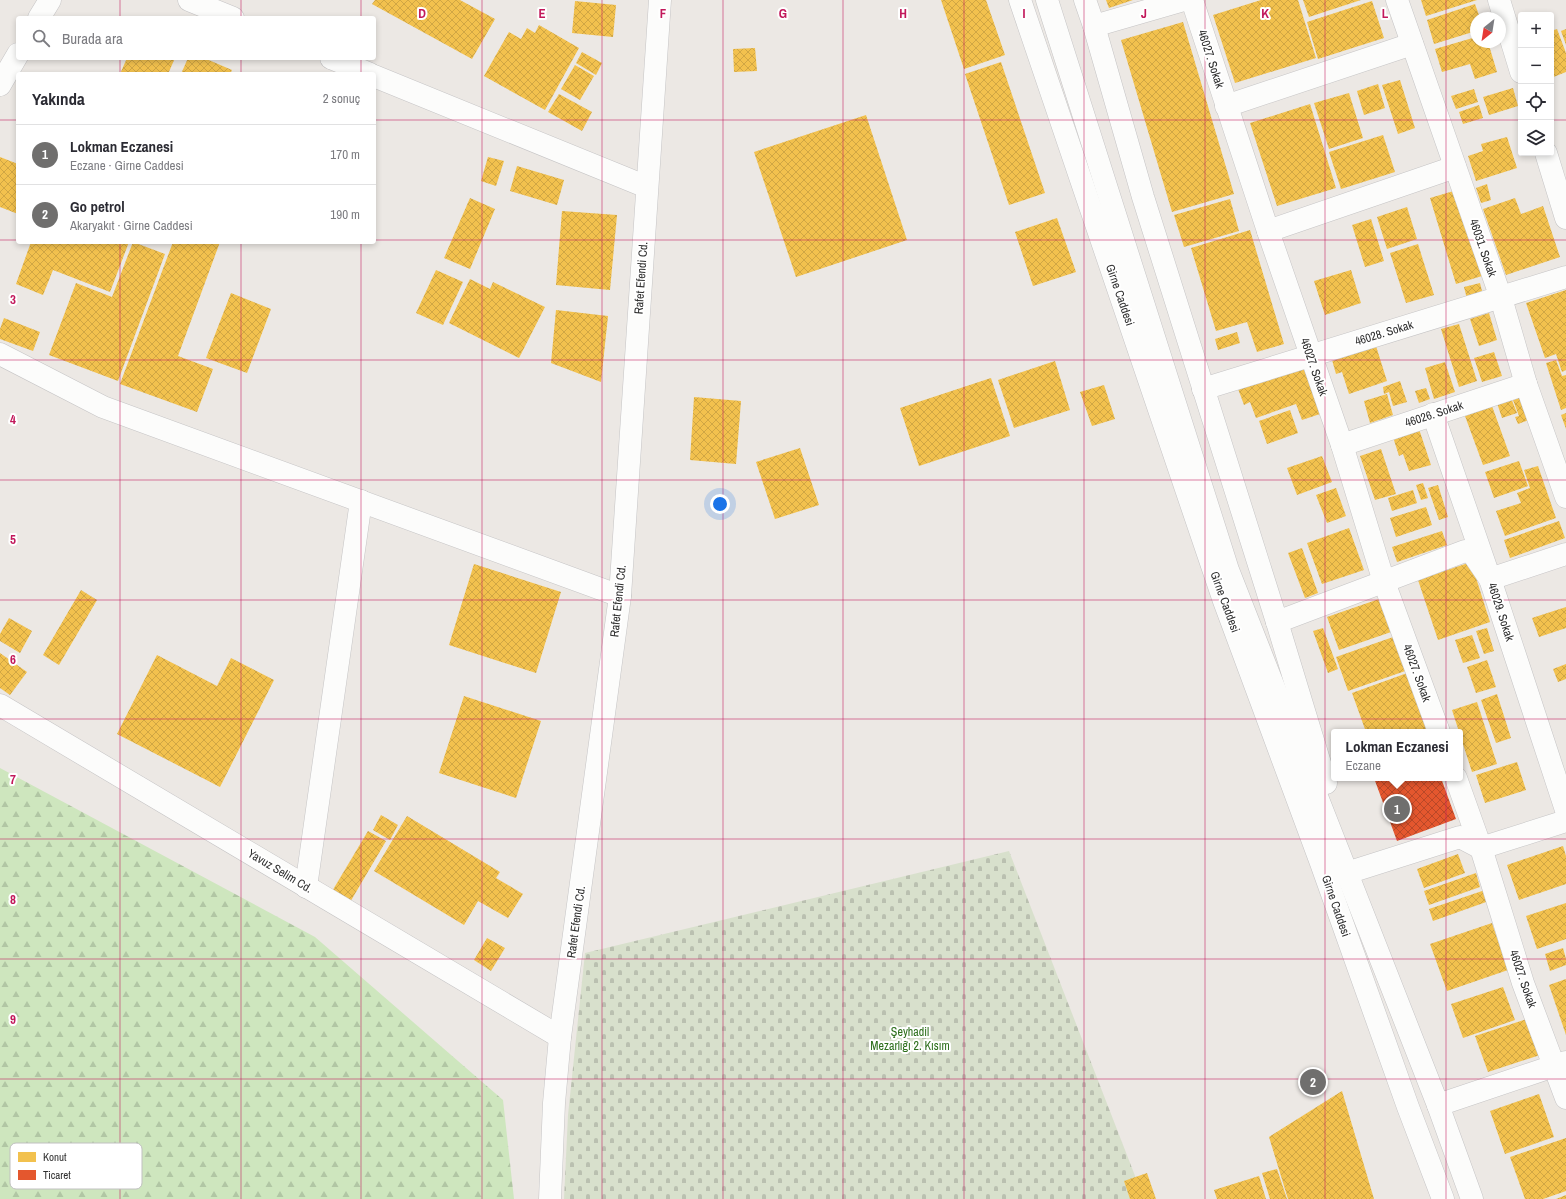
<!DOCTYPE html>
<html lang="tr">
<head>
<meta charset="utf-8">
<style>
  body { margin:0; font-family:"Archivo Narrow",sans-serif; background:#f2f2f3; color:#2b2b33 }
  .controls { position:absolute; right:12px; top:12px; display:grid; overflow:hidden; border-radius:4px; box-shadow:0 2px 6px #0003 }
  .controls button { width:36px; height:36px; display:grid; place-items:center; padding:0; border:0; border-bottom:1px solid #e1e1e2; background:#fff; color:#2b2b33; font:20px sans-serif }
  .compass { position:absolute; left:1470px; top:12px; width:36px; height:36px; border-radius:50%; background:#fff; box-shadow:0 2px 6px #0003; rotate:210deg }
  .you { position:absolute; left:720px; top:504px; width:14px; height:14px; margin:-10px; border:3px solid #fff; border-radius:50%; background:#1a73e8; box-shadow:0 0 0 6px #1a73e833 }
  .badge { display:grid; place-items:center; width:26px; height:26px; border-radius:50%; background:#706f6e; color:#fff; font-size:13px; font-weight:700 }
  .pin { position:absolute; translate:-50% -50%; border:2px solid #fff; box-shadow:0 1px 4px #0006 }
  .popup { position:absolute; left:1331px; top:729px; width:132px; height:52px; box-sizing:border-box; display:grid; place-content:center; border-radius:4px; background:#fff; filter:drop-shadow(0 1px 3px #0005); font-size:13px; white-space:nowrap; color:#7c7c81 }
  .popup b { font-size:15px; color:#2b2b33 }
  .popup::after { content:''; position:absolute; left:50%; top:100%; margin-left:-8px; border:8px solid transparent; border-top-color:#fff }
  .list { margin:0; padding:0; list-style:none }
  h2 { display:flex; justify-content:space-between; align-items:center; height:52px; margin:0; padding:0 16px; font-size:17px }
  h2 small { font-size:13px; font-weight:400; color:#7c7c81 }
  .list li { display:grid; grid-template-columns:26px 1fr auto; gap:12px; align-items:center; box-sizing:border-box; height:60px; padding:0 16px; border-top:1px solid #e1e1e2 }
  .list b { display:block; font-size:15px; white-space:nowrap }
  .list p { margin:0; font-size:13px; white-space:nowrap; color:#7c7c81 }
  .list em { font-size:13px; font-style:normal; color:#7c7c81 }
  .icon { flex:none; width:22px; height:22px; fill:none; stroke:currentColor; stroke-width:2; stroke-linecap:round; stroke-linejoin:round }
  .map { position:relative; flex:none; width:1566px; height:1199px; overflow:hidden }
  .search { position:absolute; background:#fff; box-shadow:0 2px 6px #0003; left:16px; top:16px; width:360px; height:44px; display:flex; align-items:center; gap:10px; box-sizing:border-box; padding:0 14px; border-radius:4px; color:#7c7c81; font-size:15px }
  .panel { position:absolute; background:#fff; box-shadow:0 2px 6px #0003; left:16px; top:72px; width:360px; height:172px; border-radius:4px }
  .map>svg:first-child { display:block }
  .forest { fill:url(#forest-firs) }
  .cemetery { fill:url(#cemetery-stones) }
  .homes { fill:url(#homes-cross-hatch) }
  .shops { fill:url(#shops-cross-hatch) }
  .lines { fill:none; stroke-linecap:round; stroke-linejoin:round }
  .minor-casing { stroke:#c5c4c5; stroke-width:23 }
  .secondary-casing { stroke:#c5c4c5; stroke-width:23 }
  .minor { stroke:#fcfcfb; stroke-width:22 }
  .secondary { stroke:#fcfcfb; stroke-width:22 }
  .grid { fill:none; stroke:#c2185b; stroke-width:1; stroke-opacity:0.55 }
  .labels { text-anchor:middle; stroke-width:4; stroke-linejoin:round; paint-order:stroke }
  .street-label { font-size:12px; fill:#2e2e2e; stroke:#fff }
  .park-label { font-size:12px; fill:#2c6e1b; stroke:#fff }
  .key { fill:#fff; stroke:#c0c0c0; stroke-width:1 }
  .key-label { font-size:11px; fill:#2e2e2e }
  .grid-label { font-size:13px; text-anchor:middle; font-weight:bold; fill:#c2185b; stroke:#fff; stroke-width:4; stroke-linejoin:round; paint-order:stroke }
</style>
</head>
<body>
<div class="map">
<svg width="1566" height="1199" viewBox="0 0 1566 1199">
  <defs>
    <pattern id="forest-firs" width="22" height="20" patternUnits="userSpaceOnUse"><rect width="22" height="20" fill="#cee6be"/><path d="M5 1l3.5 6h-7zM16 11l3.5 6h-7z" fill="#b1c6a4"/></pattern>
    <pattern id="cemetery-stones" width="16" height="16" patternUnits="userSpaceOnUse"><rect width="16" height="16" fill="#d8e0cc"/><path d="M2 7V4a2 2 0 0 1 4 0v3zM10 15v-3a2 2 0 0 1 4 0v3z" fill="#bac0b0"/></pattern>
    <pattern id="homes-cross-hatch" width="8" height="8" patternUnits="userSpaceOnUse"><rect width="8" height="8" fill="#f2c14e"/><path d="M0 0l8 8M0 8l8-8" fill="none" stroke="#d0a644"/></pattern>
    <pattern id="shops-cross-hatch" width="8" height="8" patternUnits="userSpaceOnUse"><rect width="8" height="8" fill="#e4572e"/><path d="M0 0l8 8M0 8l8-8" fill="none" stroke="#b94828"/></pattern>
  </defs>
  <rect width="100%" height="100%" fill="#ece8e4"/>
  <polygon class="forest" points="0,768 315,937 503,1100 514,1199 0,1199"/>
  <polygon class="cemetery" points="1009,851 1144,1199 564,1199 568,1115 585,953"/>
  <g class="homes">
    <polygon points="375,0 460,0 495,19 472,59 372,4"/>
    <polygon points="941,0 986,0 1005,55 964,69"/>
    <polygon points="1106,0 1133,0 1109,8"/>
    <polygon points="1261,0 1298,0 1316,58 1235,83 1213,15"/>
    <polygon points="1303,0 1361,0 1309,17"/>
    <polygon points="1421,0 1477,0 1426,16"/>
    <polygon points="575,1 616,5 613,37 572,33"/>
    <polygon points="1372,1 1384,38 1318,59 1307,22"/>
    <polygon points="1475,4 1480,18 1476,18 1476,31 1434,44 1427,20"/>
    <polygon points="1183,22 1234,194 1172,212 1121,40"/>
    <polygon points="539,25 579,48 545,110 484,76 509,32 521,39 527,28 535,33"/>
    <polygon points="1557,29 1566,53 1566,72 1551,78 1551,31"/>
    <polygon points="1566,29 1566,45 1561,31"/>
    <polygon points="1476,37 1476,42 1488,42 1497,72 1475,79 1470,64 1442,72 1435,49"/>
    <polygon points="755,48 757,71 734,72 733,49"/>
    <polygon points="582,52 602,63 596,75 576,63"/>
    <polygon points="127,58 175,58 168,74 120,74"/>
    <polygon points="188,58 204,58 232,70 230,74 181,74"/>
    <polygon points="1001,62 1045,193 1009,205 965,74"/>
    <polygon points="575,65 594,76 580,100 561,89"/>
    <polygon points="1400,80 1415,128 1398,134 1382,85"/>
    <polygon points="1378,84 1385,108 1364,115 1357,91"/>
    <polygon points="1513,88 1518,106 1489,115 1483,97"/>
    <polygon points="1474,89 1478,102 1456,109 1451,96"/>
    <polygon points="1349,93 1363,138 1329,149 1314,103"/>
    <polygon points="559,94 592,112 582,131 548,112"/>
    <polygon points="1310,104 1336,188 1277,206 1250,123"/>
    <polygon points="1479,105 1483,118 1463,124 1459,112"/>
    <polygon points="866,115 907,240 796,277 754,152"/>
    <polygon points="1383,135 1395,172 1341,189 1329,152"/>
    <polygon points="1507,137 1517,168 1476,181 1468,156 1483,151 1481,144"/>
    <polygon points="0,157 18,164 18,214 0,207"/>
    <polygon points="488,157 504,161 496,186 481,181"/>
    <polygon points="517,166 564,180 557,205 510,191"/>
    <polygon points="1487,184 1491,200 1481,203 1476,188"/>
    <polygon points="1457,190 1482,276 1456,284 1430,198"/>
    <polygon points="470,198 495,209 470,269 444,258"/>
    <polygon points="1515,198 1521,214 1543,206 1560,257 1506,275 1483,209"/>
    <polygon points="1230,199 1239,231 1184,247 1174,215"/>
    <polygon points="1407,207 1417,239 1387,249 1377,217"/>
    <polygon points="562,211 617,215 610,290 556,285"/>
    <polygon points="1057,218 1076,272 1033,286 1015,232"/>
    <polygon points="1371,219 1384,261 1365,267 1352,225"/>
    <polygon points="1250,230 1284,344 1257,352 1247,322 1216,331 1191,248"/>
    <polygon points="31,242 129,242 110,292 53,270 43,295 16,284"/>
    <polygon points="133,242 165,254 118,381 49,355 76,283 112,297"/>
    <polygon points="173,242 220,242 178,356 213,369 197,412 120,384"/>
    <polygon points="1418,244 1434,295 1406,303 1390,253"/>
    <polygon points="436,270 463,282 443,325 416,313"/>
    <polygon points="1351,270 1361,303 1325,315 1314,281"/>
    <polygon points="470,279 490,289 493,282 545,307 519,358 449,323"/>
    <polygon points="1480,283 1484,299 1468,303 1464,287"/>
    <polygon points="1566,290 1566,370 1562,372 1556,354 1545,358 1526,303"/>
    <polygon points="231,293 271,309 247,373 206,358"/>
    <polygon points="556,310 608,316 601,382 551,363"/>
    <polygon points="1489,313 1497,340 1479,346 1470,319"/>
    <polygon points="4,318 40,332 33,351 0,339 0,329"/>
    <polygon points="1459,324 1477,381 1459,387 1441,329"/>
    <polygon points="1237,332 1240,343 1218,350 1215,339"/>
    <polygon points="1376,346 1387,381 1349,394 1342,372 1336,374 1332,360"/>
    <polygon points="1494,352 1502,376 1482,382 1474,358"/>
    <polygon points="1556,360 1562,376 1566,375 1566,408 1561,410 1546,363"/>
    <polygon points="1055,361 1070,410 1014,428 998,380"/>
    <polygon points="1445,362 1455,392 1434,399 1425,368"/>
    <polygon points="1302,363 1320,414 1302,420 1296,404 1256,418 1250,402 1244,405 1237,386"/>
    <polygon points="991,378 1010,436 919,466 900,408"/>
    <polygon points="1400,381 1407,402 1393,406 1389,392 1384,394 1383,387"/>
    <polygon points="1104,385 1115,419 1092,426 1080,392"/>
    <polygon points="1426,388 1430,399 1419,403 1415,391"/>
    <polygon points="1387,394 1393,415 1370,423 1364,401"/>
    <polygon points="1526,395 1534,418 1518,424 1515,417 1519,416 1513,400"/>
    <polygon points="694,397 741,401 736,464 690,460"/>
    <polygon points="1511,398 1517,413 1502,418 1497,403"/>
    <polygon points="1492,406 1510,456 1483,465 1465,416"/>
    <polygon points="1290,410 1298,433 1267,444 1259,421"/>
    <polygon points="1566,413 1566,429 1561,415"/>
    <polygon points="1419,429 1431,465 1409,471 1403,454 1399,456 1393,437"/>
    <polygon points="800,448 819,505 775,519 756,462"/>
    <polygon points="1381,449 1396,494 1375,500 1360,456"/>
    <polygon points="1322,456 1332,482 1297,495 1287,468"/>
    <polygon points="1519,461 1528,486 1494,498 1485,472"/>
    <polygon points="1538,466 1556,518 1505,536 1496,511 1521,503 1517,493 1530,488 1524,470"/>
    <polygon points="1423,483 1428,498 1421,500 1416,485"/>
    <polygon points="1438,485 1448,517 1439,520 1428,488"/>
    <polygon points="1336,488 1346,516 1327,523 1316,495"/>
    <polygon points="1413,490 1417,503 1392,511 1388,498"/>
    <polygon points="1426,507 1432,525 1396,537 1390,518"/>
    <polygon points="1559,521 1565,538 1510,558 1504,540"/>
    <polygon points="1349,528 1364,570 1322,584 1307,543"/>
    <polygon points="1442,531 1447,545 1397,562 1392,547"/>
    <polygon points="1302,548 1318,593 1305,598 1288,553"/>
    <polygon points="1471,562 1490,622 1438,640 1418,580"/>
    <polygon points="474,564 561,592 536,673 449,645"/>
    <polygon points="81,590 97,600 59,665 43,655"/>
    <polygon points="1382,598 1394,631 1339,650 1327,617"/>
    <polygon points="1566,607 1566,628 1539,637 1532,618"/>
    <polygon points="9,618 32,631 20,653 0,641 0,634"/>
    <polygon points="1323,628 1338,669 1328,673 1313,631"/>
    <polygon points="1487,628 1494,651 1484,654 1476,631"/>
    <polygon points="1472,635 1480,658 1463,663 1455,640"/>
    <polygon points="1396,636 1408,670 1348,691 1336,657"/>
    <polygon points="0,653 27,672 10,695 0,688"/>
    <polygon points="157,655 217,686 231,658 274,680 220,787 117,734"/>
    <polygon points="1487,660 1496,687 1476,693 1467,667"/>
    <polygon points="1566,664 1566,679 1558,682 1553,669"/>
    <polygon points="1410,672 1432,732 1366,732 1352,693"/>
    <polygon points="1497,694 1511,738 1496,743 1481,700"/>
    <polygon points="464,696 541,721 516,798 439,773"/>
    <polygon points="1477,702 1497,764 1472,772 1452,710"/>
    <polygon points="1517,762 1526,790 1485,803 1476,775"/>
    <polygon points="381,815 398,825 390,840 373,830"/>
    <polygon points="407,816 500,872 496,878 523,894 508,918 478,901 464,925 374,871"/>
    <polygon points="368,831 386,841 349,904 331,893"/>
    <polygon points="1563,846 1566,856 1566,884 1519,900 1507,865"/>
    <polygon points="1458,854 1465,873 1424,888 1417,869"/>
    <polygon points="1476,873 1480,887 1429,905 1424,891"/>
    <polygon points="1485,890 1489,901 1433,921 1429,909"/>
    <polygon points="1566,903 1566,939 1537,949 1526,916"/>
    <polygon points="1492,923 1508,970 1447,991 1430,944"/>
    <polygon points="487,938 505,948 491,971 474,960"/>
    <polygon points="1563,948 1566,959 1566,965 1550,971 1545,954"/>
    <polygon points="1566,979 1566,1035 1549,985"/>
    <polygon points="1503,987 1515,1020 1463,1038 1451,1004"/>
    <polygon points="1527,1019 1540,1055 1488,1072 1475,1036"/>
    <polygon points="1342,1091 1374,1199 1288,1199 1269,1137"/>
    <polygon points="1539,1094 1554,1137 1505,1154 1490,1111"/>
    <polygon points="1566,1138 1566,1191 1543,1199 1525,1199 1510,1157"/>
    <polygon points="1277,1169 1287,1199 1270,1199 1262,1173"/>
    <polygon points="1147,1173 1156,1199 1130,1199 1124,1181"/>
    <polygon points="1259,1176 1266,1199 1217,1199 1214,1190"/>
    <polygon points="1566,1195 1566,1199 1556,1199"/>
  </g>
  <polygon class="shops" points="1374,778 1441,778 1456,819 1397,841"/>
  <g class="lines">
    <defs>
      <g id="minor">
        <polyline points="189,0 233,18"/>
        <polyline points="1192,0 1268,231 1342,445 1384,582 1439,732"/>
        <polyline points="1397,0 1501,298 1526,384 1566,497"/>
        <polyline points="1499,0 1521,72"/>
        <polyline points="39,18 50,0"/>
        <polyline points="1094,26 1184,0"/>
        <polyline points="331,58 370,74"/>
        <polyline points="374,76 647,187"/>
        <polyline points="0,85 18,54"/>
        <polyline points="1226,106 1412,44"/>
        <polyline points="1546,153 1566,218"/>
        <polyline points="1268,231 1455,167"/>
        <polyline points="0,354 103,407 620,596"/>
        <polyline points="1203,389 1566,277"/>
        <polyline points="1433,414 1490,579 1566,810"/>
        <polyline points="1342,445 1526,384"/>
        <polyline points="1277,622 1465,551 1473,554 1490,579 1566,554"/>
        <polyline points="0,705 560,1037"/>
        <polyline points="1456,778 1481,848 1523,983 1566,1098"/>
        <polyline points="1353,871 1460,837 1481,848 1566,821"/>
        <polyline points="306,887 361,501"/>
        <polyline points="1438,1105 1566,1062"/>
      </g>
      <g id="secondary">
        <polyline points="1020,0 1224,601 1321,863 1408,1107 1443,1199"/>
        <polyline points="1047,0 1228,570 1438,1105 1472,1199"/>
        <polyline points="1085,0 1094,26 1143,197 1277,622 1326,783"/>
        <polyline points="550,1199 554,1103 560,1037 620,596 660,0"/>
      </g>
    </defs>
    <use href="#minor" class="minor-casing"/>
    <use href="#secondary" class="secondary-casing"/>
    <use href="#minor" class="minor"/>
    <use href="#secondary" class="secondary"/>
  </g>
  <path class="grid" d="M120,0V18M241,0V18M361,0V18M482,0V1199M602,0V1199M723,0V1199M843,0V1199M964,0V1199M1084,0V1199M1205,0V1199M1325,0V1199M1446,0V1199M120,58V74M241,58V74M361,58V74M0,120H18M374,120H1521M1551,120H1566M0,240H18M374,240H1566M120,242V1199M241,242V1199M361,242V1199M0,360H1566M0,480H1566M0,600H1566M0,719H1566M0,839H1566M0,959H1566M0,1079H1566"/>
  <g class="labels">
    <g class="street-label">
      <text transform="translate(1211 59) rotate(72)" y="4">46027. Sokak</text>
      <text transform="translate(1483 248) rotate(71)" y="4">46031. Sokak</text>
      <text transform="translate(641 278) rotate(-86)" y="4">Rafet Efendi Cd.</text>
      <text transform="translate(1120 295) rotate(71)" y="4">Girne Caddesi</text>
      <text transform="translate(1384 333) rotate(-17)" y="4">46028. Sokak</text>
      <text transform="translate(1314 367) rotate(71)" y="4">46027. Sokak</text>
      <text transform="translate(1434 414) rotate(-18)" y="4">46026. Sokak</text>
      <text transform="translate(618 601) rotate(-84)" y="4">Rafet Efendi Cd.</text>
      <text transform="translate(1225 602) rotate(70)" y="4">Girne Caddesi</text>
      <text transform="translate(1501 612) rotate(72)" y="4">46029. Sokak</text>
      <text transform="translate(1417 673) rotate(70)" y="4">46027. Sokak</text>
      <text transform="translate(280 871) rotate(31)" y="4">Yavuz Selim Cd.</text>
      <text transform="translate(1336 906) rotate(71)" y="4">Girne Caddesi</text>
      <text transform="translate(576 922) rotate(-82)" y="4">Rafet Efendi Cd.</text>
      <text transform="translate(1523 979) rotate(71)" y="4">46027. Sokak</text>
    </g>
    <g class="park-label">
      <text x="910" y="1036">Şeyhadil<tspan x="910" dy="14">Mezarlığı 2. Kısım</tspan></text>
    </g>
  </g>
  <rect x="10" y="1143" width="132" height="46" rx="6" class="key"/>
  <rect x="18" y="1152" width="18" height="10" fill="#f2c14e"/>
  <rect x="18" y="1170" width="18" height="10" fill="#e4572e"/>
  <g class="key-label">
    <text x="43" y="1161">Konut</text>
    <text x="43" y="1179">Ticaret</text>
  </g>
  <g class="grid-label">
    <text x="422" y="18">D</text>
    <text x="542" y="18">E</text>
    <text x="663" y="18">F</text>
    <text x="783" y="18">G</text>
    <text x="903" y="18">H</text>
    <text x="1024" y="18">I</text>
    <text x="1144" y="18">J</text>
    <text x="1265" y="18">K</text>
    <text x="1385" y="18">L</text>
    <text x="13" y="304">3</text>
    <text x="13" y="424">4</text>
    <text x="13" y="544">5</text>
    <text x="13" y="664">6</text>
    <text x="13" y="784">7</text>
    <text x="13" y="904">8</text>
    <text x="13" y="1024">9</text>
  </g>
</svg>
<div class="controls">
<button>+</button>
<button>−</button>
<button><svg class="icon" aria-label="locate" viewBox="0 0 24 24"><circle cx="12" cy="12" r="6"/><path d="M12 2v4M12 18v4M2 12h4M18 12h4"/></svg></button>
<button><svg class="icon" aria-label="layers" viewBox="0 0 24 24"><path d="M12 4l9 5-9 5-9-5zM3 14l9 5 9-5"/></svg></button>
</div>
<svg class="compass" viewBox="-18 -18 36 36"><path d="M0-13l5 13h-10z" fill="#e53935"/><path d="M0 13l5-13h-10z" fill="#7c7c81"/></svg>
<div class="you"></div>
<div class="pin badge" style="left:1397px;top:809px">1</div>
<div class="popup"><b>Lokman Eczanesi</b>Eczane</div>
<div class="pin badge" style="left:1313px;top:1082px">2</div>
<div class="search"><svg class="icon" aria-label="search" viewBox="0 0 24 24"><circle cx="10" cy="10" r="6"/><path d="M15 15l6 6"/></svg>Burada ara</div>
<section class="panel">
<h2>Yakında<small>2 sonuç</small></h2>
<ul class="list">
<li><span class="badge">1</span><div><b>Lokman Eczanesi</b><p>Eczane · Girne Caddesi</p></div><em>170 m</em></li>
<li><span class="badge">2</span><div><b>Go petrol</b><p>Akaryakıt · Girne Caddesi</p></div><em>190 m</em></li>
</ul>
</section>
</div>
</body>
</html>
